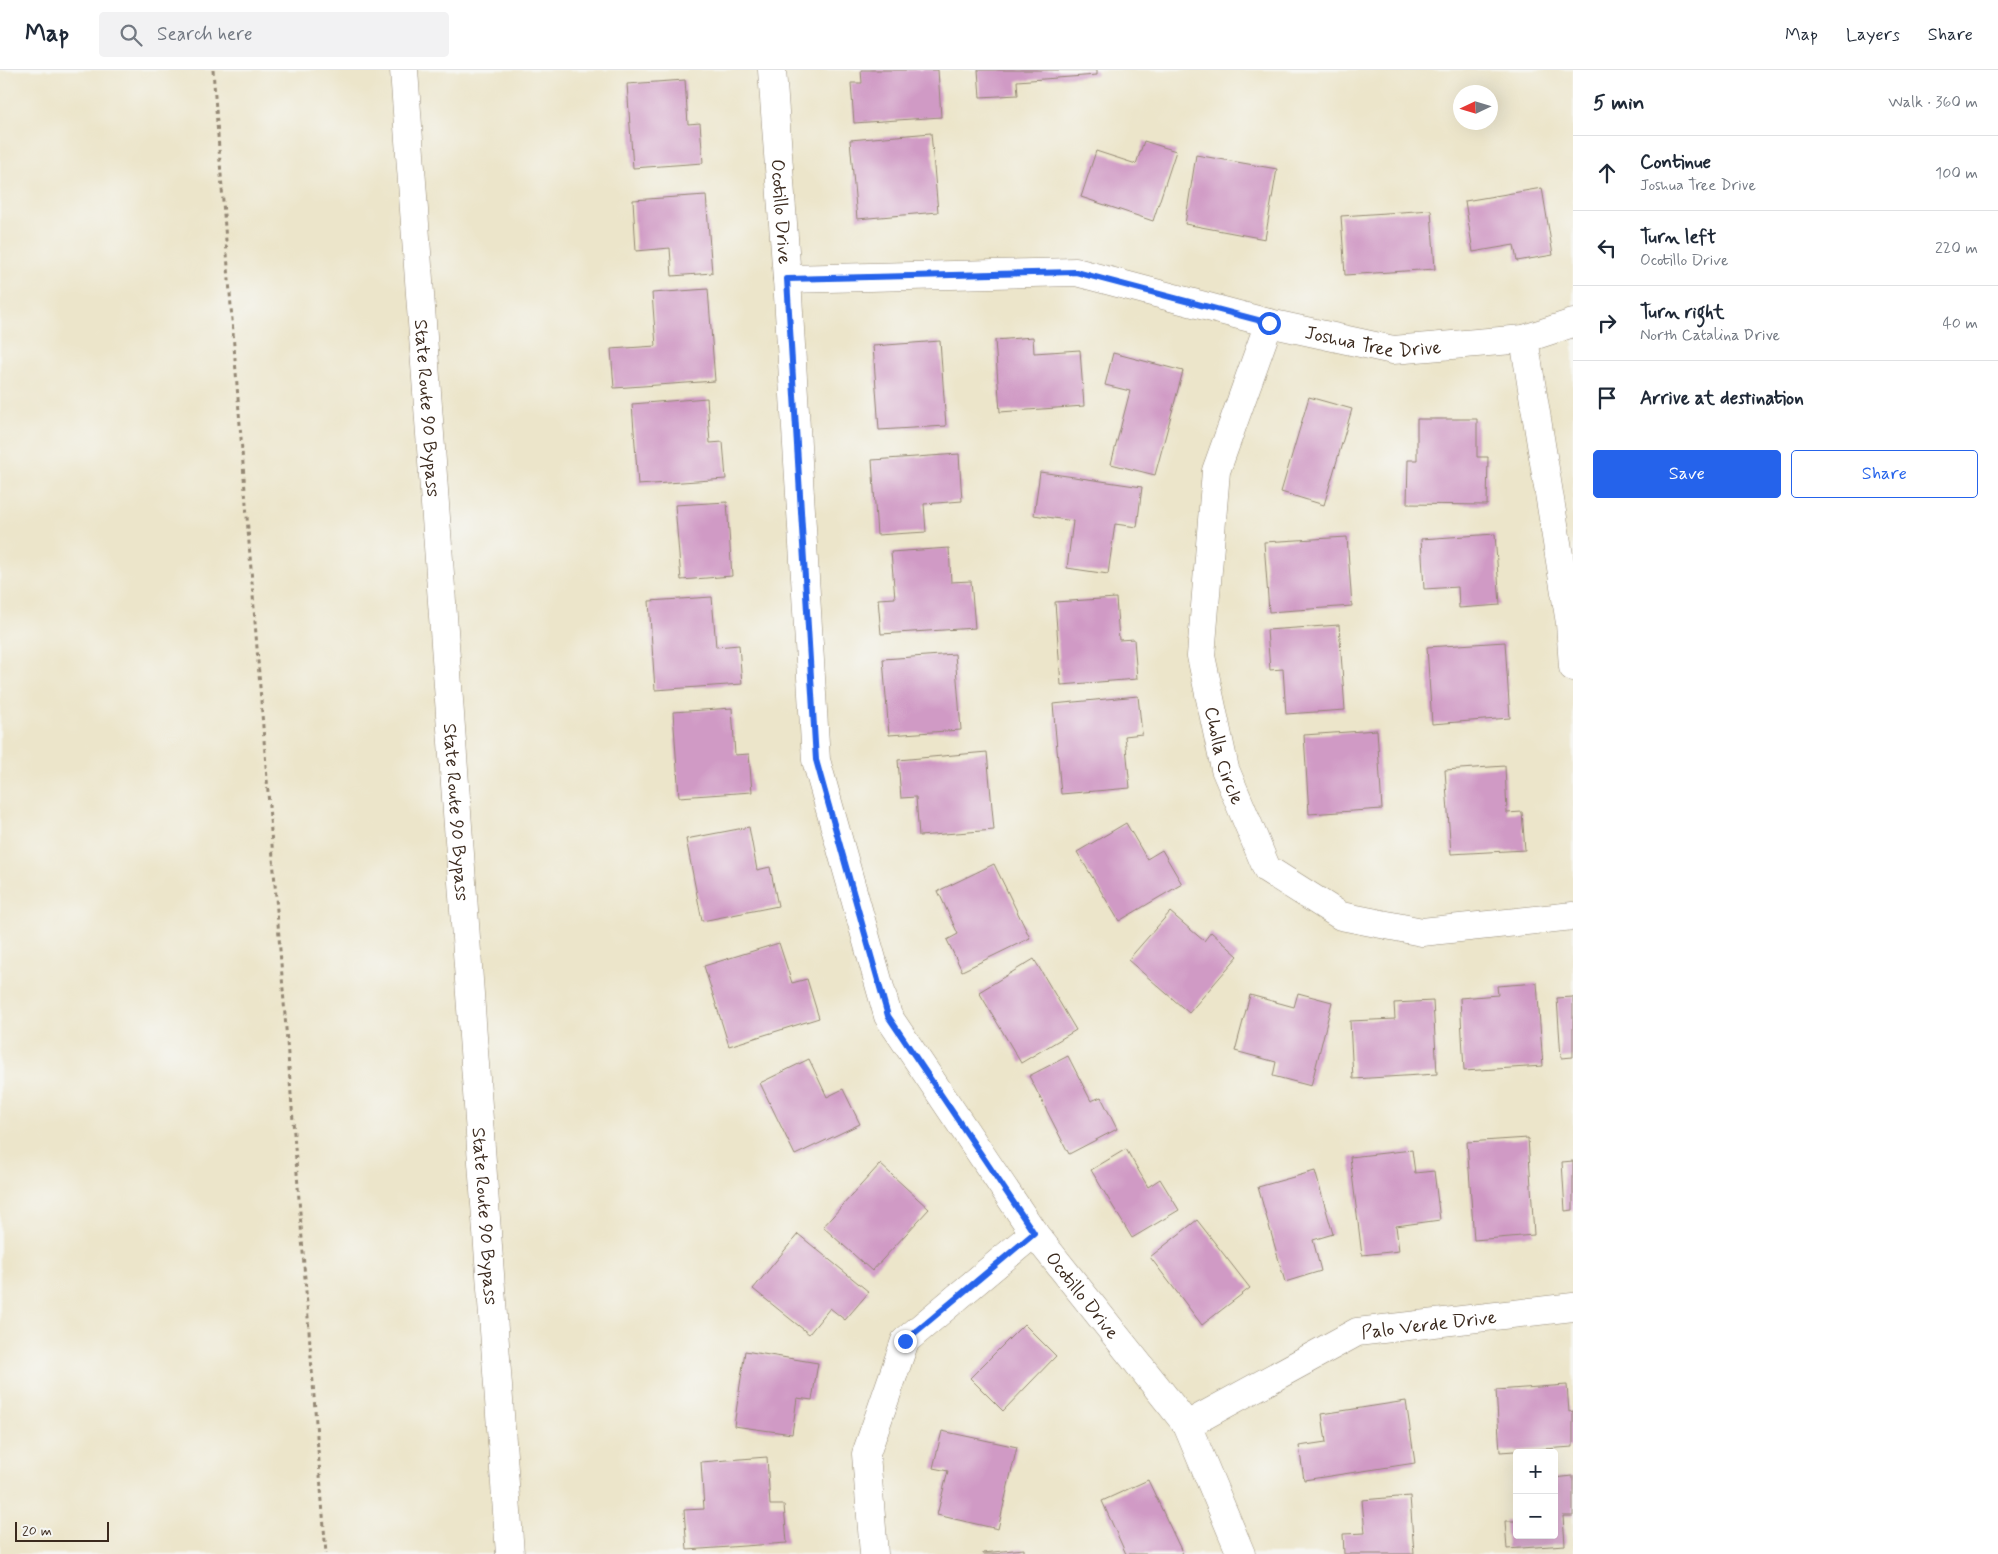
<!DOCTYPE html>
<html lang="en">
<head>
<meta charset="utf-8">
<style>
  body { margin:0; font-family:Mynerve,sans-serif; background:#f2f2f3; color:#1f2937 }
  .controls { position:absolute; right:15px; bottom:15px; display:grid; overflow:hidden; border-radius:5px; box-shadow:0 5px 20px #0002 }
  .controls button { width:45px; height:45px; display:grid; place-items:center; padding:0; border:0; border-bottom:1px solid #e0e1e3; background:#fff; color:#1f2937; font:25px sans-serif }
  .compass { position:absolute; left:1453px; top:15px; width:45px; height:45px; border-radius:50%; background:#fff; box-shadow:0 5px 20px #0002; rotate:266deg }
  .scale { position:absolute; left:15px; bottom:12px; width:94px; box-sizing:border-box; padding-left:5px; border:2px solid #3b2a1e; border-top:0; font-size:14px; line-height:18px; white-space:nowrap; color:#3b2a1e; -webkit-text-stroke:4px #f6f6f2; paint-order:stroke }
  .stop { position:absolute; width:15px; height:15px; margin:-11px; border:4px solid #2563eb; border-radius:50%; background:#fff }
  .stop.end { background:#2563eb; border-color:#fff; box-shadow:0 1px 5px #0008 }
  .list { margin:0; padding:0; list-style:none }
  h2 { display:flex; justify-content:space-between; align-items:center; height:65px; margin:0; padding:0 20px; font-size:21px }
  h2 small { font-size:16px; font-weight:400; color:#747a83 }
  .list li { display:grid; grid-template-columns:32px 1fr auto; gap:15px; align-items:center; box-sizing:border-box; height:75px; padding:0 20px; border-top:1px solid #e0e1e3 }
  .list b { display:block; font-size:19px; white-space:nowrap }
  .list p { margin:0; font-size:16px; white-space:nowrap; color:#747a83 }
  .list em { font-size:16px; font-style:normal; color:#747a83 }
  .actions { display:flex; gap:10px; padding:15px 20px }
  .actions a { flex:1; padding:11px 0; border:1px solid #2563eb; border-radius:5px; text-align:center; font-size:18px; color:#2563eb }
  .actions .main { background:#2563eb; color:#fff }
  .icon { flex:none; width:28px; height:28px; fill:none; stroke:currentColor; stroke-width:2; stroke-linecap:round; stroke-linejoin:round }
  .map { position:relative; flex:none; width:1573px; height:1484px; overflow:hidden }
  header { display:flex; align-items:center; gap:30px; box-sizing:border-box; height:70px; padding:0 25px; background:#fff; border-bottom:1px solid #e0e1e3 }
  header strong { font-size:24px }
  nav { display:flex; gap:28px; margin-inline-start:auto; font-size:18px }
  .search { width:350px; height:45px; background:#f2f2f3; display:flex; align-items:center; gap:12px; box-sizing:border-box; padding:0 18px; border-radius:5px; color:#747a83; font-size:19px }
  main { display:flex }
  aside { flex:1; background:#fff }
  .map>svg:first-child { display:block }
  .building { fill:#d09ac5 }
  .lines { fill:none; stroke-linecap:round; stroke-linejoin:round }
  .street-casing { stroke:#948874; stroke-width:29 }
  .highway-casing { stroke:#948874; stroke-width:29 }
  .path { stroke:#948874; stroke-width:3; stroke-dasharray:4 4; stroke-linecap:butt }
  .street { stroke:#fff; stroke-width:28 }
  .highway { stroke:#fff; stroke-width:28 }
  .route { stroke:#2563eb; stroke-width:6 }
  .labels { text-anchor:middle; stroke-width:5; stroke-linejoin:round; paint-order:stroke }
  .street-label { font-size:19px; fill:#3b2a1e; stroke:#f6f6f2 }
</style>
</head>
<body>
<header>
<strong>Map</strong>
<div class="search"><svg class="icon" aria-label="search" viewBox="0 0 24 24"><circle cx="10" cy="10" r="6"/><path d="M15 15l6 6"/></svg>Search here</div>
<nav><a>Map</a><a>Layers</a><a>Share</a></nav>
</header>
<main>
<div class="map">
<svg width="1573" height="1484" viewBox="0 0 1573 1484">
  <rect width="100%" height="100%" fill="#f6f6f2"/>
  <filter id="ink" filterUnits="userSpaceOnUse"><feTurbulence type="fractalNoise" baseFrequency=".02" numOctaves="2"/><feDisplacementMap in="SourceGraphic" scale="10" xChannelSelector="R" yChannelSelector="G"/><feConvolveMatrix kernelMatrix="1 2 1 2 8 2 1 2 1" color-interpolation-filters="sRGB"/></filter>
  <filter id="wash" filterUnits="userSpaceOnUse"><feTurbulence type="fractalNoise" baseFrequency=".0096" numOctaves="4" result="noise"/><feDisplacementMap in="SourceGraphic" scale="20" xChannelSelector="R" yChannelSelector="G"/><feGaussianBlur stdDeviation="1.12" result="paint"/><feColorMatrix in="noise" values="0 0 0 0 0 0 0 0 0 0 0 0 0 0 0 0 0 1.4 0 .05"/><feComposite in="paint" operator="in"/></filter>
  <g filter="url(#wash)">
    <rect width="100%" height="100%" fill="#ece5ca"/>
    <g id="blocks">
      <g class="building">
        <polygon points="861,0 938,0 941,47 854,53 851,13 862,13"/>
        <polygon points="978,0 1097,0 1097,5 1017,11 1018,25 980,27"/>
        <polygon points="685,10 688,54 700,53 703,93 633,98 627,14"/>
        <polygon points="931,63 938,142 857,149 850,70"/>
        <polygon points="1144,71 1176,81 1153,151 1081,127 1096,81 1136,94"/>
        <polygon points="1196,85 1277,99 1265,169 1185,154"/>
        <polygon points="1542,118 1553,185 1517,191 1514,175 1473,182 1465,131"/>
        <polygon points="706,125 712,203 672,206 670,178 636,181 633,130"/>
        <polygon points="1431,140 1435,199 1345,205 1341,146"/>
        <polygon points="708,219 715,311 614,318 611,279 656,276 652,223"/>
        <polygon points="1033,267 1034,283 1080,280 1084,336 1000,342 995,270"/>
        <polygon points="940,271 946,356 879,360 873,276"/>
        <polygon points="1113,283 1183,301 1155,405 1111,394 1130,321 1105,315"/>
        <polygon points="1309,327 1352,339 1324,435 1281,422"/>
        <polygon points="707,328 710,373 723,372 726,409 638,415 632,334"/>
        <polygon points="1417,349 1477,349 1477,387 1488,387 1487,435 1407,434 1408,390 1417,390"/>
        <polygon points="959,384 962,431 924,434 926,462 877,465 872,390"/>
        <polygon points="1040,402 1142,417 1137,457 1115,454 1108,504 1067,498 1073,451 1034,445"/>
        <polygon points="727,432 732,506 681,510 675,435"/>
        <polygon points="1495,464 1500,535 1459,538 1458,517 1424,519 1421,469"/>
        <polygon points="1347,467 1352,536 1269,542 1264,472"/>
        <polygon points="949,478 951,512 971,511 975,558 881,564 878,529 895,528 891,482"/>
        <polygon points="712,527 716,577 739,575 742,614 655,620 649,531"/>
        <polygon points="1116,528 1119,570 1134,569 1137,609 1061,615 1055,532"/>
        <polygon points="1339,555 1345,640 1286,644 1283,599 1270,600 1267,560"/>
        <polygon points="1505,572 1510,648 1432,654 1427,577"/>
        <polygon points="955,584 961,660 889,665 883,589"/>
        <polygon points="1138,626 1142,664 1125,666 1130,718 1061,724 1053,634"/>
        <polygon points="732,638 735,685 749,684 752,722 679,727 673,642"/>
        <polygon points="1377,660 1382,739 1309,744 1304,665"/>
        <polygon points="987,682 994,760 919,766 916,727 901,728 898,690"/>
        <polygon points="1505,696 1507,743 1522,742 1525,780 1451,784 1445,700"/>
        <polygon points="1126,753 1147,789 1162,780 1182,814 1119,851 1077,782"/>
        <polygon points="749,757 757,800 770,797 778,836 702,851 686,769"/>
        <polygon points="994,794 1030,868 962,901 947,870 958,864 938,821"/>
        <polygon points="1170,842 1204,871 1211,862 1238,886 1189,943 1128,890"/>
        <polygon points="779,873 792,913 807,909 819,948 729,976 704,896"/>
        <polygon points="1034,889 1076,960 1021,993 979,922"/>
        <polygon points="1537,913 1543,996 1464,1001 1460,928 1498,925 1497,916"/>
        <polygon points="1298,923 1332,932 1311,1016 1273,1006 1276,992 1235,981 1250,925 1294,937"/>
        <polygon points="1573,927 1573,987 1561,988 1557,928"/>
        <polygon points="1433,931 1437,1004 1353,1009 1350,951 1395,949 1394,933"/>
        <polygon points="1068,986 1091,1031 1101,1027 1117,1059 1069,1084 1029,1006"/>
        <polygon points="809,989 827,1027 843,1019 860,1054 795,1085 760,1013"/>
        <polygon points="1528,1068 1534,1165 1474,1170 1467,1072"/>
        <polygon points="1126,1079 1148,1117 1160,1109 1179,1140 1132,1168 1091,1100"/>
        <polygon points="1412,1080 1415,1103 1434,1101 1440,1150 1396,1156 1399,1181 1362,1185 1350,1087"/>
        <polygon points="1573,1091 1573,1140 1565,1141 1562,1092"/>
        <polygon points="880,1094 929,1139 872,1201 823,1157"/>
        <polygon points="1315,1101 1333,1164 1313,1170 1321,1201 1285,1212 1258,1117"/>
        <polygon points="1197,1150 1250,1218 1202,1255 1150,1187"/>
        <polygon points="798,1164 869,1222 845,1250 830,1238 809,1264 753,1219"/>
        <polygon points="1024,1254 1056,1286 1003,1341 970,1308"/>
        <polygon points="745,1281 818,1293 812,1330 797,1328 792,1364 734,1356"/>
        <polygon points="1567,1315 1569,1342 1573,1341 1573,1377 1500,1382 1496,1320"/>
        <polygon points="1406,1331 1415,1393 1304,1410 1299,1376 1326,1372 1322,1344"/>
        <polygon points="942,1361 1017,1377 998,1459 937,1445 948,1401 933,1398"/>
        <polygon points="767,1387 770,1435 784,1435 787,1473 687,1480 684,1440 704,1439 701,1392"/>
        <polygon points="1573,1406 1573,1446 1563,1446 1565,1475 1507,1479 1505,1451 1517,1451 1517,1465 1554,1465 1554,1408"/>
        <polygon points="1148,1410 1183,1484 1126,1484 1102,1431"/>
        <polygon points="1517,1410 1517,1440 1515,1440 1513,1411"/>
        <polygon points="1410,1426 1414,1484 1344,1484 1343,1464 1365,1463 1362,1430"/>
        <polygon points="1024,1479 1024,1484 983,1484 983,1483"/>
      </g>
    </g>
  </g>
  <g filter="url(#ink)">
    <use href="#blocks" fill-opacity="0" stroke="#948874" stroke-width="1"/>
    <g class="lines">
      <defs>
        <g id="street">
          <path id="s1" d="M772,0L787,209L816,690L888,946L1034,1163L1187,1355L1241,1484"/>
          <path id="s2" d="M787,209L1076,202L1269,253L1393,280L1524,269L1573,253"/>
          <path id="s3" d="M1269,253L1216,401L1201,586L1225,699L1267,799L1341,846L1422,862L1573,846"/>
          <polyline points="1524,269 1570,553 1573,597"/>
          <path id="s4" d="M1187,1355L1357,1262L1573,1237"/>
          <polyline points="874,1484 866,1384 905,1271 1034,1163"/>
        </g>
        <g id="highway">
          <path id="s5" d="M404,0L510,1484"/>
        </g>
      </defs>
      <use href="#street" class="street-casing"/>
      <use href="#highway" class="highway-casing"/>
      <polyline class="path" points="213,0 326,1484"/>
      <use href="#street" class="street"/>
      <use href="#highway" class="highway"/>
    </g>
  </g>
  <g class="lines" filter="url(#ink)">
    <polyline class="route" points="905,1271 1034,1163 888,946 816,690 787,209 1076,202 1269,253"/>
  </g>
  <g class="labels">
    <g class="street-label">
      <text dy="7" stroke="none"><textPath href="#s1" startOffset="142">Ocotillo Drive</textPath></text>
      <text dy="7" stroke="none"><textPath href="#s2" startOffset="595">Joshua Tree Drive</textPath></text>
      <text dy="7" stroke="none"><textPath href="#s5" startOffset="339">State Route 90 Bypass</textPath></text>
      <text dy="7" stroke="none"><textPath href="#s3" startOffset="445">Cholla Circle</textPath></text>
      <text dy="7" stroke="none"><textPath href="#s5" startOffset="744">State Route 90 Bypass</textPath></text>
      <text dy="7" stroke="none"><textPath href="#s5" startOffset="1149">State Route 90 Bypass</textPath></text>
      <text dy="7" stroke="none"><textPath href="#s1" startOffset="1298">Ocotillo Drive</textPath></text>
      <text dy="7" stroke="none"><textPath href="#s4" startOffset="266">Palo Verde Drive</textPath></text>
    </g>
  </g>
</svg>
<div class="controls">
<button>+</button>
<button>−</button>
</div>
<svg class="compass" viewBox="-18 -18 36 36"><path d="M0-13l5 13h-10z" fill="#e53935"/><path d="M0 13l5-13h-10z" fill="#747a83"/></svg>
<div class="scale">20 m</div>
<div class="stop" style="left:1269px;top:253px"></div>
<div class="stop end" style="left:905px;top:1271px"></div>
</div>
<aside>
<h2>5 min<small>Walk · 360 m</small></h2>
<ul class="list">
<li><svg class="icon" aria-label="ahead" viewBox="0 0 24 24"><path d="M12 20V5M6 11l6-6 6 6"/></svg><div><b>Continue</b><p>Joshua Tree Drive</p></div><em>100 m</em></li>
<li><svg class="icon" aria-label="left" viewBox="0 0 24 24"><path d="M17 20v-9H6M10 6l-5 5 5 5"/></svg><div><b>Turn left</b><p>Ocotillo Drive</p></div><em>220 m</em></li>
<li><svg class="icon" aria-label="right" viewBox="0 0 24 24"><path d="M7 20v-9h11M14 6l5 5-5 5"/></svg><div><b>Turn right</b><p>North Catalina Drive</p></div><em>40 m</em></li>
<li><svg class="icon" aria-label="arrive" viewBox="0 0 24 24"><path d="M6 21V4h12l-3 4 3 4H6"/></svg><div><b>Arrive at destination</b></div></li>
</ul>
<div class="actions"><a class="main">Save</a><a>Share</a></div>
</aside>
</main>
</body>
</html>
